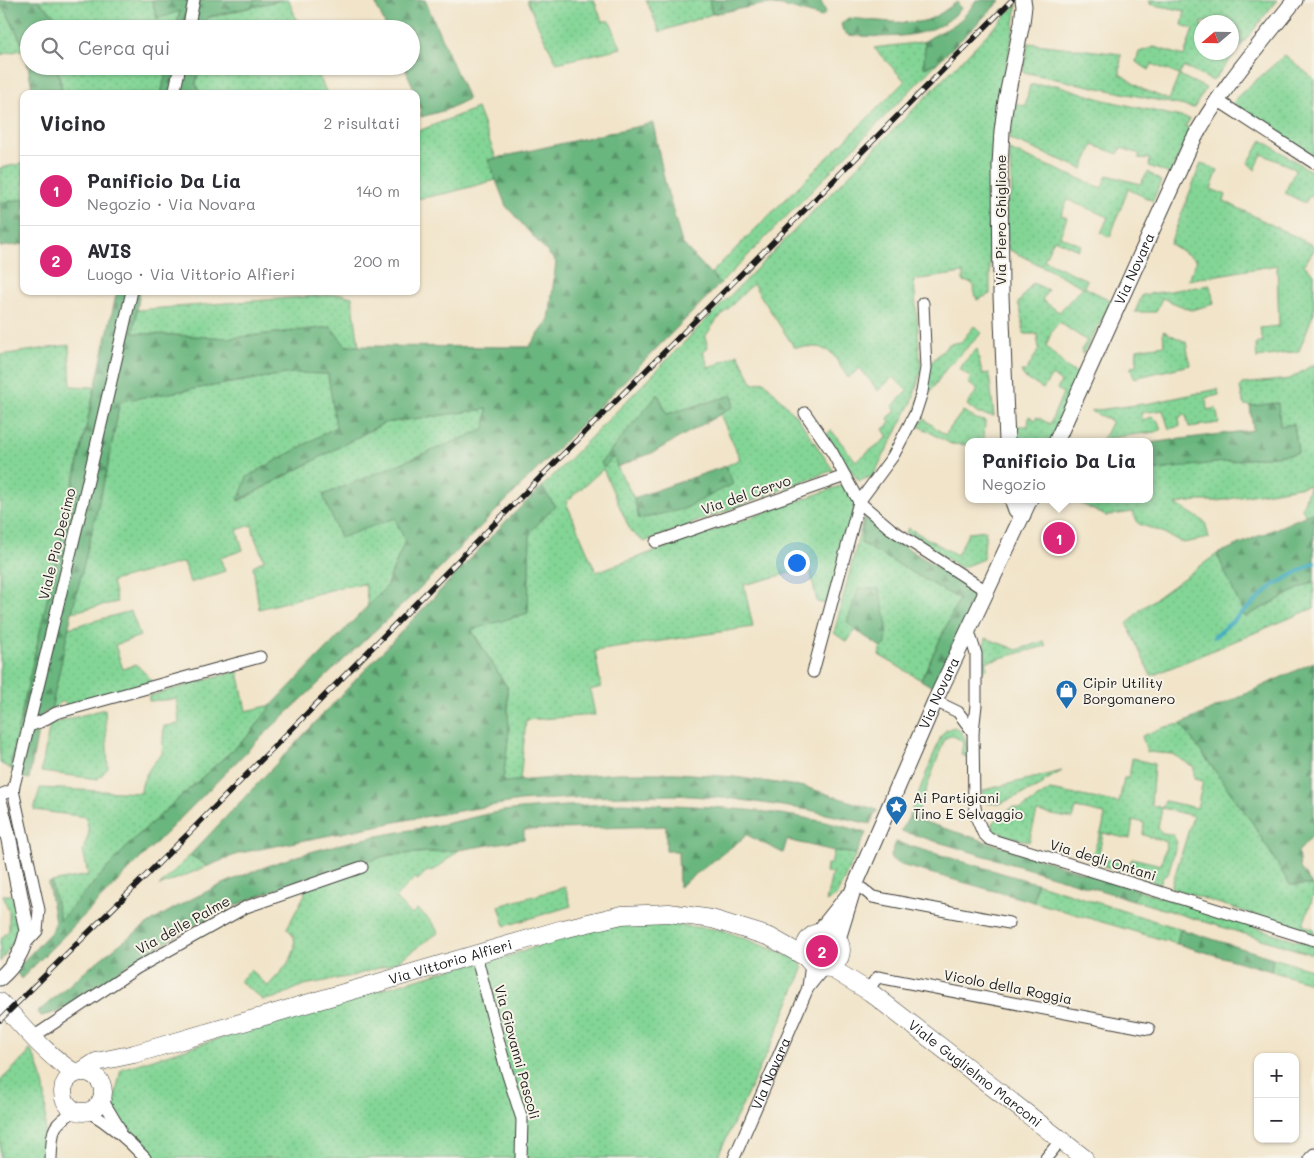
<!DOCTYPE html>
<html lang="it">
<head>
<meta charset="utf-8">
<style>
  body { margin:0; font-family:Mali,sans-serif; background:#f2f2f3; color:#2b2b33 }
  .controls { position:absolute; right:15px; bottom:15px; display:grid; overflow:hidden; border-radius:10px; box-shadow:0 1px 4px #0004 }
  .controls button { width:45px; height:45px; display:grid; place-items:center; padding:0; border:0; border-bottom:1px solid #e1e1e2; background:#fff; color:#2b2b33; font:25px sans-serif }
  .compass { position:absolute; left:1194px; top:15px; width:45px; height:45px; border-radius:50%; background:#fff; box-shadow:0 1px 4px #0004; rotate:250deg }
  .you { position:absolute; left:796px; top:562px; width:18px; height:18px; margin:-12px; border:4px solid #fff; border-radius:50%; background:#1a73e8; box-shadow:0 0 0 8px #1a73e833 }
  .badge { display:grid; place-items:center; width:32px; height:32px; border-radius:50%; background:#db2777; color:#fff; font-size:16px; font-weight:700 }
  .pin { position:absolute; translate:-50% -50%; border:2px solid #fff; box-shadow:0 1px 5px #0006 }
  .popup { position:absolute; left:965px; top:438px; width:188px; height:65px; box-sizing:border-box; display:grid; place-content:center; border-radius:10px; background:#fff; filter:drop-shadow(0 1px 4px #0005); font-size:16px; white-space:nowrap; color:#7c7c81 }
  .popup b { font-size:19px; color:#2b2b33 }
  .popup::after { content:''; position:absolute; left:50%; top:100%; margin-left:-10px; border:10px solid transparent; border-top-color:#fff }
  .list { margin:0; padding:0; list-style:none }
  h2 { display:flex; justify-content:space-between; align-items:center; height:65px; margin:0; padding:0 20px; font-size:21px }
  h2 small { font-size:16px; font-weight:400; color:#7c7c81 }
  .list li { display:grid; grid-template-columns:32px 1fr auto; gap:15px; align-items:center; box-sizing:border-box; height:70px; padding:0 20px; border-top:1px solid #e1e1e2 }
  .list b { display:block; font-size:19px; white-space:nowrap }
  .list p { margin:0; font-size:16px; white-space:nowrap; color:#7c7c81 }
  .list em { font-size:16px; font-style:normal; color:#7c7c81 }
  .icon { flex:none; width:28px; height:28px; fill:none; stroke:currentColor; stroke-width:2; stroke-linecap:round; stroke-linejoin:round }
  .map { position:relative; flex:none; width:1314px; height:1158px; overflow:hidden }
  .search { position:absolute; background:#fff; box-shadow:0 1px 4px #0004; left:20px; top:20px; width:400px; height:55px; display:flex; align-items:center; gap:12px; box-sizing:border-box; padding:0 18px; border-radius:28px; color:#7c7c81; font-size:19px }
  .panel { position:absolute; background:#fff; box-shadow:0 1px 4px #0004; left:20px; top:90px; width:400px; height:205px; border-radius:10px }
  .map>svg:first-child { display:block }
  .grass { fill:url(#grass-dots); stroke:#507859; fill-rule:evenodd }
  .forest { fill:url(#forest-firs); stroke:#43694e }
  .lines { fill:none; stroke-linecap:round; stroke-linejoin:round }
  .stream { stroke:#41acc0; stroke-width:4 }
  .street-casing { stroke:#3c3a36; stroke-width:13 }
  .secondary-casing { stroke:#3c3a36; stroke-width:17 }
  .primary-casing { stroke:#3c3a36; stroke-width:19 }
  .street { stroke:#fff; stroke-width:11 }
  .secondary { stroke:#fff; stroke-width:15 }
  .primary { stroke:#fff; stroke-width:18 }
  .rail-casing { stroke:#1c1c1c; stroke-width:5.5 }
  .rail { stroke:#f7f3e8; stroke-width:4; stroke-dasharray:11; stroke-linecap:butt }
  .labels { text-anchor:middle; stroke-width:4; stroke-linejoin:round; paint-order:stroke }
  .street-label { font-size:14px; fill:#1c1c1c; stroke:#f7f3e8 }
  .poi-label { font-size:14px; fill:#1c1c1c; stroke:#f7f3e8; text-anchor:start }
</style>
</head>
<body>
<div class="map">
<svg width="1314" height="1158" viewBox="0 0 1314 1158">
  <defs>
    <pattern id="grass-dots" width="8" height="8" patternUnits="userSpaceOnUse" patternTransform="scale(1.25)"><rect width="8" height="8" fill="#83d596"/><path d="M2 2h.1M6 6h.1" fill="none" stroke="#71b681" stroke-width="1.8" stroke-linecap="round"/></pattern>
    <pattern id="forest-firs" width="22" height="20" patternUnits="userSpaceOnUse" patternTransform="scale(1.25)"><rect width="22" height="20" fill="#6ab67f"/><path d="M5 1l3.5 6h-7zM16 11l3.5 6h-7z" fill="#569367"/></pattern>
  </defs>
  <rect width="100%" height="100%" fill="#f7f3e8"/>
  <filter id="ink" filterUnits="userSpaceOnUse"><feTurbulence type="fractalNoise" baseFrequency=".02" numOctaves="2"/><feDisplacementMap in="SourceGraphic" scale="10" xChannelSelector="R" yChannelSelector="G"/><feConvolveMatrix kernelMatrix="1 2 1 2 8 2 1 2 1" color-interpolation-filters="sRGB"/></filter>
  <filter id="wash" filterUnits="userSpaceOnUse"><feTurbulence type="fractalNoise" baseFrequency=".0096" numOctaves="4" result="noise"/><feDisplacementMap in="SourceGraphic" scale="20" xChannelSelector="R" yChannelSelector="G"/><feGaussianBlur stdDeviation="1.12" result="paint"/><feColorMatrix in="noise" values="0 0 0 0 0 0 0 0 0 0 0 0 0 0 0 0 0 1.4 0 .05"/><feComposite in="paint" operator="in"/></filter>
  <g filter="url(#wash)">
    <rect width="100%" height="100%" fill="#f1e4c9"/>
    <g class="grass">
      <polygon points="37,0 152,0 157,19 180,10 176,29 65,29 65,25"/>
      <polygon points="281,0 289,0 300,29 206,29 207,18"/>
      <polygon points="527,0 594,0 602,21 610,21 621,48 557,63 542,34"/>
      <polygon points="646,0 709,0 712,14 660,32"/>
      <path d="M1150,0H1277L1213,81L1184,67L1179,75L1206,88L1194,108L1023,72L1028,43L1121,54L1120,74L1142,89L1169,100L1179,75L1152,64L1149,70L1136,62L1139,52L1154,47L1184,56L1193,29L1182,25L1185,11L1150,4ZM1202,22H1232V52H1202Z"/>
      <polygon points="0,4 8,15 25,49 0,55"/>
      <path d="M1017,4L1013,32L993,129L990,202V294L977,300L972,283L963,281V273L914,280L921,371L912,402L873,476L859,481L826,435L831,430L856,461L888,437L883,429L890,423L888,418L896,411L892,407L907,391L893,377L878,391L860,368L848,378L832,353L819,347H794L753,284L716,321L705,337L708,347L703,352L709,368L738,354L753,384L764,381L798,418L833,470L644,542L631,532L603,469L566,502L596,572L843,485L856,503L827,604L817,602L810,569H805L744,585L753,627L595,651L601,687L590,690L595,715L526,720L520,781L503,782L509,731L507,687L471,629L528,613L530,532L555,506L542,487ZM658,394L667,414L733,396V407L720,414L740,459L726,466L733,484L639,519L634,498L617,467L615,457Z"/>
      <path d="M925,41L924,67L938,62L720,284L711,273L905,81L874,48C891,45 908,45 925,41Z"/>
      <polygon points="1285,55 1314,79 1314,156 1233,104 1237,97"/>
      <polygon points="57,66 168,66 161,94 63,94"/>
      <polygon points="199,66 315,66 327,94 200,94 196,84"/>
      <polygon points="1030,85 1057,85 1104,100 1190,119 1185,127 1192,128 1170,174 1149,166 1150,159 1138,158 1140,154 1121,148 1118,154 1093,145 1083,169 1009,139 1016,103 1025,106"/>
      <polygon points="477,108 496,158 488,160 496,180 448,193 416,199 416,132"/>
      <polygon points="1262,140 1314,173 1314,197 1310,195 1305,203 1285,193 1295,170 1289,166 1262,154 1255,170 1248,163"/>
      <polygon points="1009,150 1102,188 1107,175 1140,184 1148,172 1161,181 1153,201 1128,189 1110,237 1101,233 1108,217 1068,200 1061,215 1067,218 1060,236 1081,245 1078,250 1054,239 1044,260 1087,280 1084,287 1112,301 1083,354 1081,350 1087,341 1059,322 1052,331 1046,346 1068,369 1081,374 1051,442 1017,442 1017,426 1028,426 1029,416 1035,420 1037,417 1050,424 1063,393 1057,389 1061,382 1052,375 1043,389 1024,377 1021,371 1026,371 1039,349 1037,334 1024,334 1021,311 1018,303 1033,283 1048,290 1042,300 1059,312 1083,287 1008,249 1006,205 1012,191"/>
      <polygon points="24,163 24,199 0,203 0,168"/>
      <polygon points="1201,163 1218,170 1211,189 1226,195 1224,201 1314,246 1314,250 1304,265 1314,274 1314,312 1299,351 1257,358 1256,344 1263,341 1260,328 1279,326 1277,265 1188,280 1197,260 1170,244"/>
      <polygon points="1210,285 1214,304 1191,310 1162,298 1156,312 1135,312 1142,295"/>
      <polygon points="341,294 352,297 359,346 345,346 331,327 231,338 133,333 137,310"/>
      <polygon points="974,326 982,333 948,366 915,414 926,368 949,344 961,342"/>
      <polygon points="1163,331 1186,342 1190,365 1134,378 1131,367 1136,366 1137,349 1164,345"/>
      <polygon points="69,345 71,386 95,387 11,760 11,769 0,763 0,355"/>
      <polygon points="977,349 982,374 989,373 994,416 978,414 967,405 978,390 968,383 971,378 960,369 965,361"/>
      <polygon points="1314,364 1314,512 1305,515 1302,508 1310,485 1217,501 1197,501 1176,504 1205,522 1209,538 1183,543 1162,532 1139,524 1132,512 1106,516 1071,499 1149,499 1149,471 1298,453 1294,424 1280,426 1278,403 1254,406 1244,405 1240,388 1242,384 1290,379"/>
      <polygon points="292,373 328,374 336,427 247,477 239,501 384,423 487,409 486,429 323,495 395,518 405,541 386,587 368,607 365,584 342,587 259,609 253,566 264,560 255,538 252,525 237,530 243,550 220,558 225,571 190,583 184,562 112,581 117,602 72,612 108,465 120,401"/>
      <polygon points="1218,389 1219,395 1206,398 1207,410 1216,408 1219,423 1189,427 1186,415 1179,417 1180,426 1169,429 1163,410 1141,413 1142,420 1152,417 1158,421 1161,430 1155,432 1103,439 1112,421 1090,411 1151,403"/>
      <polygon points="963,411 976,419 985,421 984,439 993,442 969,442 969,445 951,444 917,425 924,419 945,435"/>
      <polygon points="864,516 861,543 959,599 921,680 879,655 881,648 886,644 847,622 855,630 847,642 834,633"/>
      <polygon points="908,528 957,555 969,532 986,530 983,559 961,568 906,532"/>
      <polygon points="1217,554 1245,617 1314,581 1314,608 1151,676 1127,624 1141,609"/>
      <polygon points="131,611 140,636 115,645 123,669 136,664 153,681 68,707 63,701 51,710 68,628"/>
      <polygon points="986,638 1017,650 1044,641 1046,646 985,662 987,669 981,672 982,653"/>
      <path d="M238,671L246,711L272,705L249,735L134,839L60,921L51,882L88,875L83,850L89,833L86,817L34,810L40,788L141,793C141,778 152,764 162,754L164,726L179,724L177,699L149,701V696Z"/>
      <polygon points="105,709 108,768 98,779 41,772 50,724"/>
      <polygon points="1181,724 1252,822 1290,885 1312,885 1314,887 1314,894 1303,925 1314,929 1314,934 1171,888 1193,816 1162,808 1158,828 1162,833 1172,834 1177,842 1168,874 1163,877 1160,884 1133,875 1128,866 1132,859 1136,859 1161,865 1167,842 1143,835 1144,823 1133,820 1130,839 1103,833 1098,858 1122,863 1119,871 1090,861 1103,826 1105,814 1076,808 1073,819 1037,812 1029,842 992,831 992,823 1012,807 1021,809 1050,790 1119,803 1124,778 1129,778 1132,758 1154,764 1151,805 1162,808 1165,801 1197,808 1203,781 1194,779 1194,767 1172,754 1147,752 1142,736 1165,727"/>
      <path d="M954,727C966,732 967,745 968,757L961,755L963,743C957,737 953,734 945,738L919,809L917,819L909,817L941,736L946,730Z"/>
      <polygon points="1062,771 1043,782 1043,785 999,804 987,803 983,795 984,790"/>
      <path d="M459,850L436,869L426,872L418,880L415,878L395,898L411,915L417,909C424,915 435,923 438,933L395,963L352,976L304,985L275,998L263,1000L240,981L250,970L268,986C282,970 308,948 287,928L305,894L303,879L389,855Z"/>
      <polygon points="834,851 856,854 836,896 826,902 832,873 826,872 827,864 831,864"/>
      <polygon points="190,855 208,866 159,886"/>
      <polygon points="1036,883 1180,929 1177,944 1034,902"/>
      <polygon points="565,887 571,906 505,926 499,906"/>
      <polygon points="1138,890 1314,946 1314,955 1133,900"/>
      <polygon points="3,895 13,895 20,931 0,962 0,940 9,930 9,912"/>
      <path d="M642,921L722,930L798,959L803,969L776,1034L717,1158H155L112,1113L121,1069L285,1018L468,964C501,962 532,947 564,937C589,929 616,924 642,921Z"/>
      <polygon points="1273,958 1314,970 1314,984 1271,971"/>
      <path d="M30,1049C52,1087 45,1117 43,1158H0V1081L27,1055Z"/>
    </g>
    <g class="forest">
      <polygon points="0,0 37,0 65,25 65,29 29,29 29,66 57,66 63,94 33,94 25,49 8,15 0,4"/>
      <polygon points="152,0 281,0 208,17 205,29 176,29 180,11 157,19"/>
      <path d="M374,0H425L468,99L446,110L421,117C421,100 411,83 404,66H411V29H387Z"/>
      <polygon points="709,0 820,0 826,12 822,17 783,6 766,4 712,14"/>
      <path d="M976,0H1001L938,62L924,68L925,41C932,36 939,33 947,29C959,23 970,11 976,0Z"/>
      <path d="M957,2L961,9C932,41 887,38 848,35L843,31L841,24L848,18C868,19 912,27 930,19C940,15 948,8 957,2Z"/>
      <polygon points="168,66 199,66 196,84 200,94 161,94"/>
      <path d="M653,123L665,183L682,243L720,284L415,593L257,741L21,979L15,970L53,930L55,921L48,883L51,882L60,920L134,839L249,735L272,705L386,587L405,541L395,518L340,538L323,495L485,429L487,409L384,423L238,501L247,477L336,427L328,374L292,373L120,401L108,465L72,612L51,710L41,715L29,779C15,776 11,775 11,760L117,291H140L133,333L231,338L331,327L346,346L529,347L549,320L556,262L506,206L488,160Z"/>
      <polygon points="24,199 24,244 0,247 0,203"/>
      <polygon points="658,394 667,414 733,395 733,407 654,452 617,467 614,457 603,468 601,462"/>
      <polygon points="1278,403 1280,426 1294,424 1298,453 1149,471 1149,443 1253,430 1250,406"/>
      <polygon points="726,466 733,484 684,509 639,519 634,498"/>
      <polygon points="542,487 555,506 530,532 528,613 471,630 507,687 509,731 503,782 618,773 677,773 734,777 805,787 877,810 870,824 809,810 735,799 675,795 587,797 520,801 411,819 240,853 208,866 190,855 504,523"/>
      <polygon points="1314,512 1314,581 1245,617 1217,554"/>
      <polygon points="864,516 887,535 979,594 934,688 921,680 959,599 861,543"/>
      <polygon points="859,588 879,589 887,622 886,644 881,648 878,645 855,630 847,622"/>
      <polygon points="1314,662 1314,834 1298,852 1300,868 1312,885 1290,885 1252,822 1181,724"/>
      <path d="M621,803C703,806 787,808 866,833L856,854L834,851L787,840L783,853L747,835L679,887L678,851H666V826L524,830V839L459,850L389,855L303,879L246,901L198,923L124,967L60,1011L41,1016L38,1012C84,972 130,931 184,903C227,880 281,859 329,847C367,837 405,831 444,824C464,820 484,814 503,811C542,806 582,806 621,803Z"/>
      <polygon points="909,817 1138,890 1133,900 901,831"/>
      <polygon points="896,842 1036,883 1034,902 901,865 890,858"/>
      <polygon points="1180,929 1273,958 1271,971 1177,944"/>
    </g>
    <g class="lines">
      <polyline class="stream" points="1214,637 1274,585 1314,563"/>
    </g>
  </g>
  <g filter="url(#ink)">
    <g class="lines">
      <defs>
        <g id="street">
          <polyline points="188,29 194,0"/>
          <polyline points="174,94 180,66"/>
          <polyline points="1217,100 1314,163"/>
          <polyline points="805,413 832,452 859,502 891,529 988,592"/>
          <polyline points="656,542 845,476"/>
          <polyline points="969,632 976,654 976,705 973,732 974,801 977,819 983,833 989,839 1314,940"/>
          <polyline points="813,672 859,502 893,456 915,414 922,392 926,368 923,303"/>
          <polyline points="935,701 958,712 973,732"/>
          <polyline points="29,726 40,722 56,713 260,657"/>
          <polyline points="13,790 39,910 37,931 24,945"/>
          <polyline points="0,795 13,790 87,485 132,291"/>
          <polyline points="856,884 873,897 1009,923"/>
          <polyline points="476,955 506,1069 522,1119 521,1158"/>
          <polyline points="808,987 811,964"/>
          <polyline points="867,990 878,977 1149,1029"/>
          <polyline points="33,1037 137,968 246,907 362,867"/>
          <polyline points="102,1099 120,1129"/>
          <path d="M89,1112C110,1124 128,1140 145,1158"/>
          <path d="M51,1158C53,1130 50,1126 75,1111"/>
          <path id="s1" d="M734,1158L808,988L824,968"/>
          <polyline points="1046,1158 1061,1140"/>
          <polyline points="1310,1158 1314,1154"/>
        </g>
        <g id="secondary">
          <polyline points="1007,442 1001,295 1000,165 1002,131 1006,100 1022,23 1024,6 1023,0"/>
          <path id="s2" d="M1056,442L1191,144C1219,91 1258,47 1295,0"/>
          <polyline points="1012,499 1016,510 1023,515"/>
          <path d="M0,804L9,840L27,931C24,949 14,966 0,978"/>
          <polyline points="819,932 847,897"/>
          <path id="s3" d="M838,939L853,890L935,701L1030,499"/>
        </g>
        <g id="primary">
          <circle cx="823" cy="950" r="18"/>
          <path id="s4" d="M829,967L870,992L1084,1158"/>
          <path d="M0,1002C24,1027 46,1055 75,1073"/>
          <path id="s5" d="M82,1071L96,1062L134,1054L563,929L622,915L669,913L712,919L770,937L807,958"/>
          <circle cx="83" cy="1092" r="20"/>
        </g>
      </defs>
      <use href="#street" class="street-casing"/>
      <use href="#secondary" class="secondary-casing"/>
      <use href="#primary" class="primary-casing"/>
      <use href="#street" class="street"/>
      <use href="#secondary" class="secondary"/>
      <use href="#primary" class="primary"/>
      <defs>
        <polyline id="rail" points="0,1020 189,833 1012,0"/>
      </defs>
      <use href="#rail" class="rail-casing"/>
      <use href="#rail" class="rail"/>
    </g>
  </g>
  <defs>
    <symbol id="shop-pin" viewBox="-11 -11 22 30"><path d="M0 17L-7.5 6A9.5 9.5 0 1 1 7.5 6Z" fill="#1f6fb2" stroke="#f7f3e8"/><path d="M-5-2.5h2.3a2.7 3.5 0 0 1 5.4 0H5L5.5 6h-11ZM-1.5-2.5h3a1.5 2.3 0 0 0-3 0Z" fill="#fff"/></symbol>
    <symbol id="sight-pin" viewBox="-11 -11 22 30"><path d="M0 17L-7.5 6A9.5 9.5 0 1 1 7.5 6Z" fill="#1f6fb2" stroke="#f7f3e8"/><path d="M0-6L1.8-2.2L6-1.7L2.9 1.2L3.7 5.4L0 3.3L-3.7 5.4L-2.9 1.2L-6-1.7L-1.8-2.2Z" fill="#fff"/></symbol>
  </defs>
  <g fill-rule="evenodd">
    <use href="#shop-pin" x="1054" y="678" width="25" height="34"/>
    <use href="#sight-pin" x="884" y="794" width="25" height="34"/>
  </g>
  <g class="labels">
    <g class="street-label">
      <text transform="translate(1001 220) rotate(-90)" y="5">Via Piero Ghiglione</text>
      <text dy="5" stroke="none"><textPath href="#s2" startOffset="190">Via Novara</textPath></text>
      <text transform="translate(746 495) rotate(-19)" y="5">Via del Cervo</text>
      <text transform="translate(57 544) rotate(-76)" y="5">Viale Pio Decimo</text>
      <text dy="5" stroke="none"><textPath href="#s3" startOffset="266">Via Novara</textPath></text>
      <text transform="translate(1103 860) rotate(17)" y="5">Via degli Ontani</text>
      <text transform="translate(183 925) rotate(-29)" y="5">Via delle Palme</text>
      <text dy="5" stroke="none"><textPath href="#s5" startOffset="385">Via Vittorio Alfieri</textPath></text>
      <text transform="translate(1008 987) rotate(11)" y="5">Vicolo della Roggia</text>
      <text transform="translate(517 1052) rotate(75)" y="5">Via Giovanni Pascoli</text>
      <text dy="5" stroke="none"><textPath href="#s1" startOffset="92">Via Novara</textPath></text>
      <text dy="5" stroke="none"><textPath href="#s4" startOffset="181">Viale Guglielmo Marconi</textPath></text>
    </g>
    <g class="poi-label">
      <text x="1083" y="688">Cipir Utility<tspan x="1083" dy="16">Borgomanero</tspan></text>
      <text x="913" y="803">Ai Partigiani<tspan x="913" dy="16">Tino E Selvaggio</tspan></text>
    </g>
  </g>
</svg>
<div class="controls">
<button>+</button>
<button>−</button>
</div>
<svg class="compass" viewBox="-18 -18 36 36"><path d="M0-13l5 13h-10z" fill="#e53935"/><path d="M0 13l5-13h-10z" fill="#7c7c81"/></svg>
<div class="you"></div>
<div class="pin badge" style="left:1059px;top:538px">1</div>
<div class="popup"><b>Panificio Da Lia</b>Negozio</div>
<div class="pin badge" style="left:822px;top:951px">2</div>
<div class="search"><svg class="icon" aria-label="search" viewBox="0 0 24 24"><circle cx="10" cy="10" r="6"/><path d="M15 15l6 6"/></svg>Cerca qui</div>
<section class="panel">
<h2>Vicino<small>2 risultati</small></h2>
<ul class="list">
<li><span class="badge">1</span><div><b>Panificio Da Lia</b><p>Negozio · Via Novara</p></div><em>140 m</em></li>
<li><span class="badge">2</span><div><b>AVIS</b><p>Luogo · Via Vittorio Alfieri</p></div><em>200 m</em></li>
</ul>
</section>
</div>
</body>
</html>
